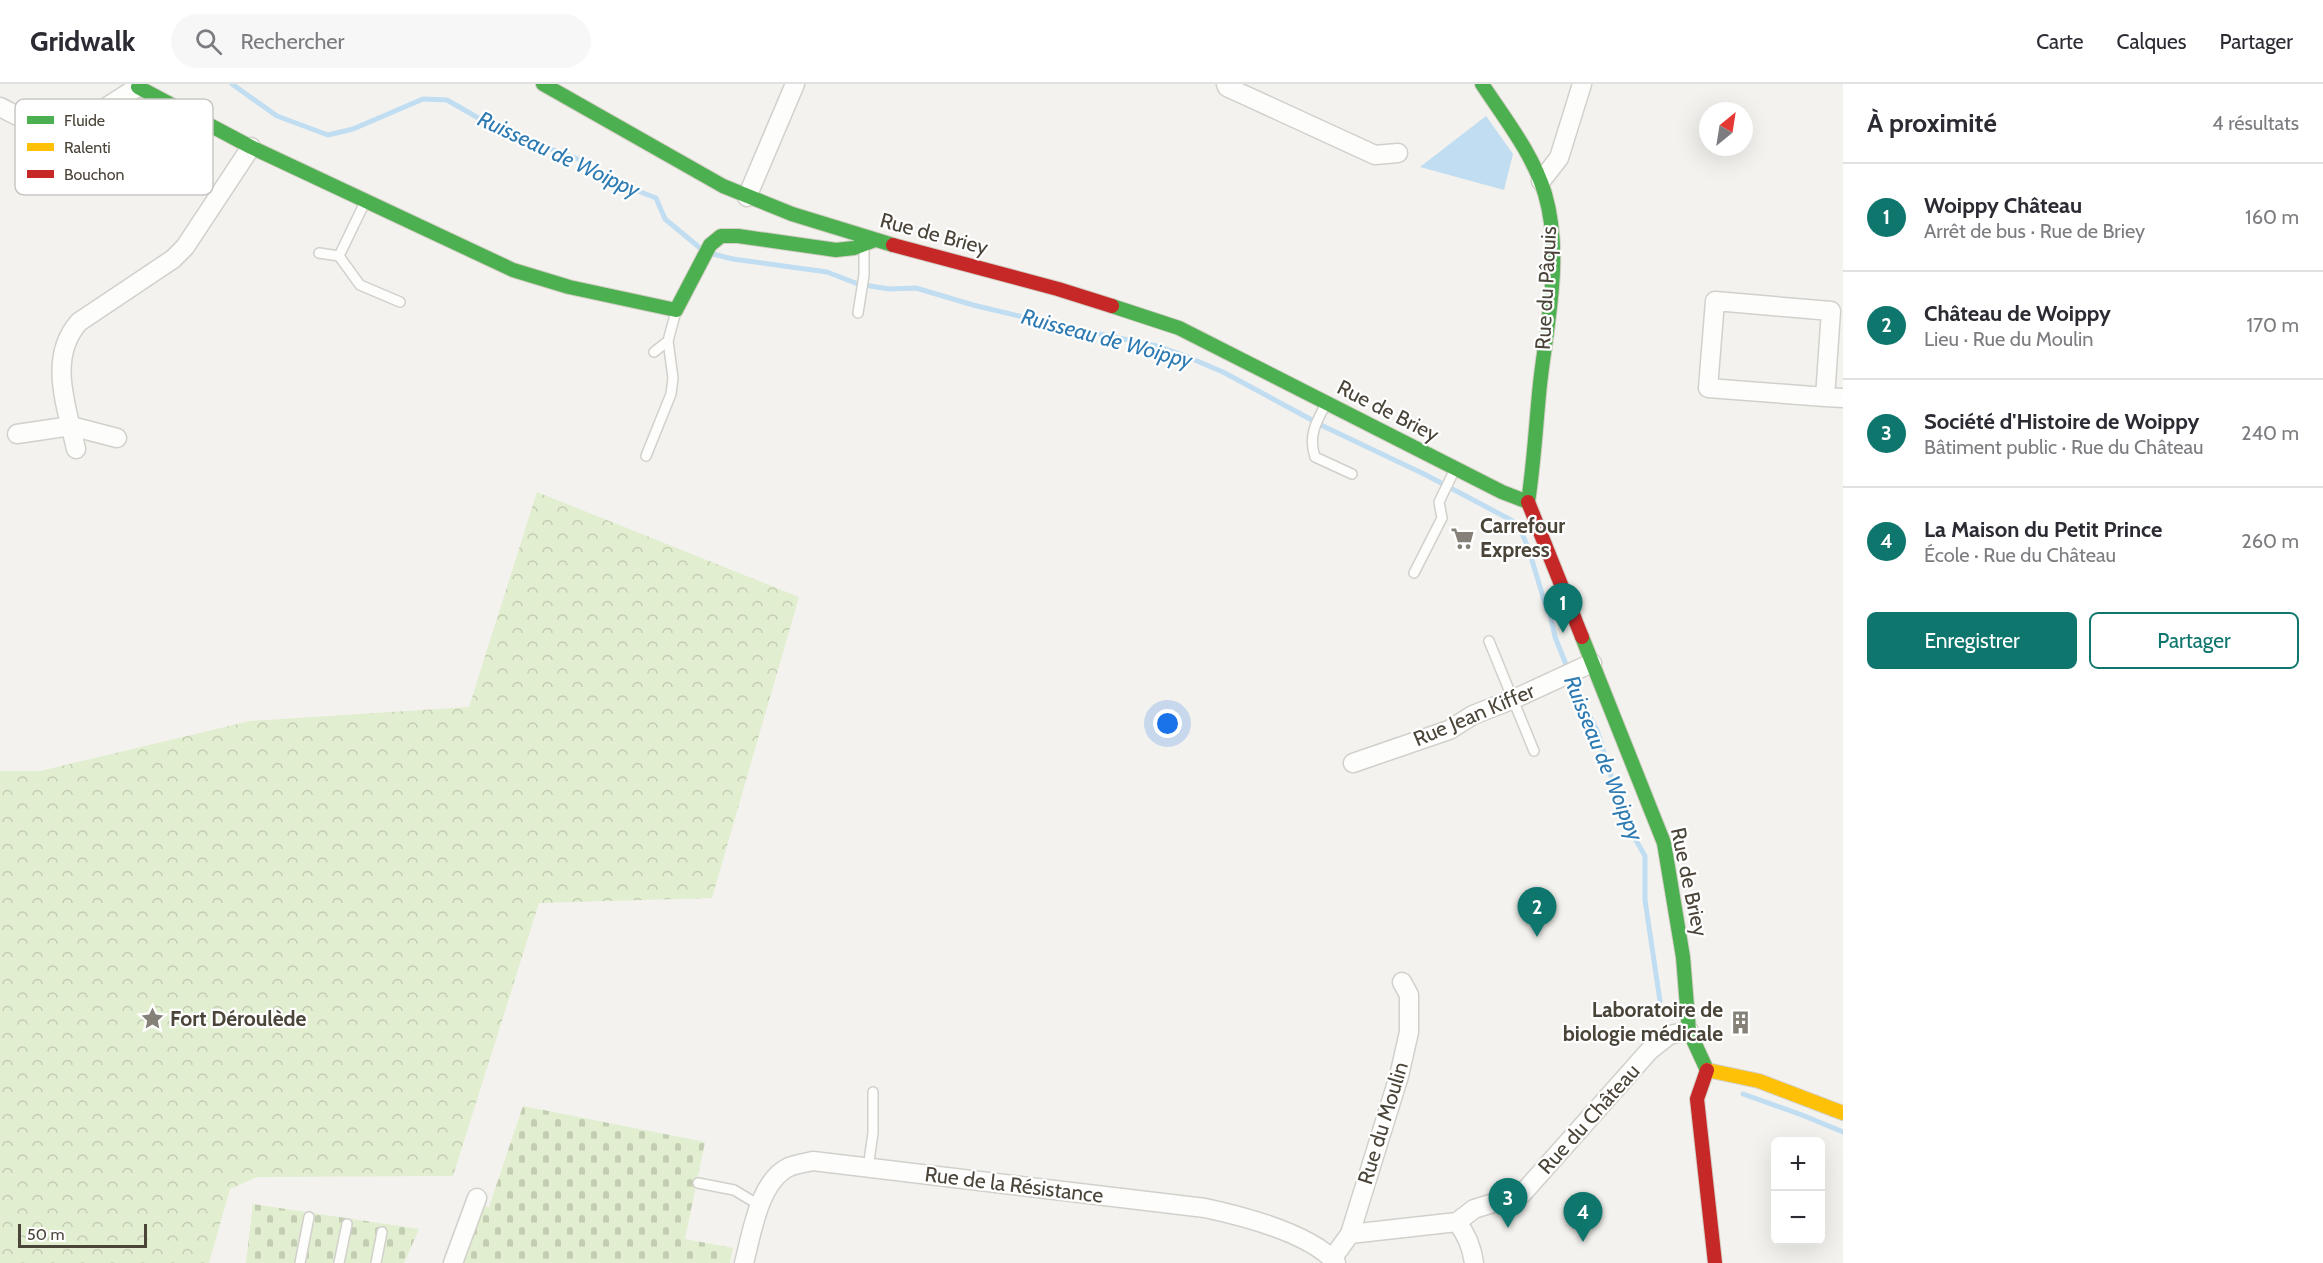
<!DOCTYPE html>
<html lang="fr">
<head>
<meta charset="utf-8">
<style>
  body { margin:0; font-family:Cabin,sans-serif; background:#f7f7f7; color:#2b2b33 }
  .controls { position:absolute; right:18px; bottom:18px; display:grid; overflow:hidden; border-radius:9px; box-shadow:0 6px 24px #0002 }
  .controls button { width:54px; height:54px; display:grid; place-items:center; padding:0; border:0; border-bottom:2px solid #e1e1e2; background:#fff; color:#2b2b33; font:30px sans-serif }
  .compass { position:absolute; left:1699px; top:18px; width:54px; height:54px; border-radius:50%; background:#fff; box-shadow:0 6px 24px #0002; rotate:30deg }
  .scale { position:absolute; left:18px; bottom:15px; width:129px; box-sizing:border-box; padding-left:6px; border:3px solid #4b4439; border-top:0; font-size:16px; line-height:21px; white-space:nowrap; color:#4b4439; -webkit-text-stroke:4px #fff; paint-order:stroke }
  .you { position:absolute; left:1168px; top:640px; width:21px; height:21px; margin:-15px; border:4px solid #fff; border-radius:50%; background:#1a73e8; box-shadow:0 0 0 9px #1a73e833 }
  .badge { display:grid; place-items:center; width:39px; height:39px; border-radius:50%; background:#0f766e; color:#fff; font-size:20px; font-weight:700 }
  .pin { position:absolute; translate:-50% -50px; filter:drop-shadow(0 2px 3px #0008) }
  .pin::after { content:''; position:absolute; top:32px; width:21px; height:18px; background:inherit; clip-path:polygon(0 0,100% 0,50% 100%) }
  .list { margin:0; padding:0; list-style:none }
  h2 { display:flex; justify-content:space-between; align-items:center; height:78px; margin:0; padding:0 24px; font-size:26px }
  h2 small { font-size:20px; font-weight:400; color:#7c7c81 }
  .list li { display:grid; grid-template-columns:39px 1fr auto; gap:18px; align-items:center; box-sizing:border-box; height:108px; padding:0 24px; border-top:2px solid #e1e1e2 }
  .list b { display:block; font-size:22px; white-space:nowrap }
  .list p { margin:0; font-size:20px; white-space:nowrap; color:#7c7c81 }
  .list em { font-size:20px; font-style:normal; color:#7c7c81 }
  .actions { display:flex; gap:12px; padding:18px 24px }
  .actions a { flex:1; padding:14px 0; border:2px solid #0f766e; border-radius:9px; text-align:center; font-size:21px; color:#0f766e }
  .actions .main { background:#0f766e; color:#fff }
  .icon { flex:none; width:33px; height:33px; fill:none; stroke:currentColor; stroke-width:2; stroke-linecap:round; stroke-linejoin:round }
  .map { position:relative; flex:none; width:1843px; height:1179px; overflow:hidden }
  header { display:flex; align-items:center; gap:36px; box-sizing:border-box; height:84px; padding:0 30px; background:#fff; border-bottom:2px solid #e1e1e2 }
  header strong { font-size:28px }
  nav { display:flex; gap:33px; margin-inline-start:auto; font-size:21px }
  .search { width:420px; height:54px; background:#f7f7f7; display:flex; align-items:center; gap:15px; box-sizing:border-box; padding:0 21px; border-radius:33px; color:#7c7c81; font-size:22px }
  main { display:flex }
  aside { flex:1; background:#fff }
  .map>svg:first-child { display:block }
  .forest { fill:url(#forest-crowns) }
  .cemetery { fill:url(#cemetery-stones) }
  .water { fill:#c0ddf1 }
  .lines { fill:none; stroke-linecap:round; stroke-linejoin:round }
  .stream { stroke:#c0ddf1; stroke-width:5 }
  .lane-casing { stroke:#d2d0cb; stroke-width:12 }
  .street-casing { stroke:#d2d0cb; stroke-width:21 }
  .fast-casing { stroke:#d3cfc5; stroke-width:16 }
  .slow-casing { stroke:#d3cfc5; stroke-width:16 }
  .jam-casing { stroke:#d3cfc5; stroke-width:16 }
  .lane { stroke:#fdfdfc; stroke-width:9 }
  .street { stroke:#fdfdfc; stroke-width:18 }
  .fast { stroke:#4caf50; stroke-width:14 }
  .slow { stroke:#ffc107; stroke-width:14 }
  .jam { stroke:#c62828; stroke-width:14 }
  .labels { text-anchor:middle; stroke-width:4.5; stroke-linejoin:round; paint-order:stroke }
  .street-label { font-size:21px; fill:#4b4439; stroke:#fff }
  .poi-label { font-size:21px; font-weight:bold; fill:#4b4439; stroke:#fff; text-anchor:start }
  .water-label { font-size:22px; font-style:italic; fill:#2e7ab2; stroke:#fff }
  .key { fill:#fff; stroke:#c9c7c4; stroke-width:1.5 }
  .key-label { font-size:16px; fill:#4b4439 }
</style>
</head>
<body>
<header>
<strong>Gridwalk</strong>
<div class="search"><svg class="icon" aria-label="search" viewBox="0 0 24 24"><circle cx="10" cy="10" r="6"/><path d="M15 15l6 6"/></svg>Rechercher</div>
<nav><a>Carte</a><a>Calques</a><a>Partager</a></nav>
</header>
<main>
<div class="map">
<svg width="1843" height="1179" viewBox="0 0 1843 1179">
  <defs>
    <pattern id="forest-crowns" width="20" height="18" patternUnits="userSpaceOnUse" patternTransform="scale(1.5)"><rect width="20" height="18" fill="#e1eecf"/><path d="M2 6a3 3 0 1 1 6 0M12 15a3 3 0 1 1 6 0" fill="none" stroke="#c3cdb2"/></pattern>
    <pattern id="cemetery-stones" width="16" height="16" patternUnits="userSpaceOnUse" patternTransform="scale(1.5)"><rect width="16" height="16" fill="#e1eecf"/><path d="M2 7V4a2 2 0 0 1 4 0v3zM10 15v-3a2 2 0 0 1 4 0v3z" fill="#c3cdb2"/></pattern>
  </defs>
  <rect width="100%" height="100%" fill="#f4f2ee"/>
  <polygon class="forest" points="537,408 799,513 712,814 539,819 453,1092 257,1093 230,1105 209,1179 0,1179 0,687 40,687 250,637 469,623"/>
  <g class="cemetery">
    <polygon points="523,1022 705,1058 685,1155 733,1164 730,1179 460,1179 480,1122 489,1123"/>
    <polygon points="253,1120 419,1145 404,1179 246,1179"/>
  </g>
  <polygon class="water" points="1486,32 1513,70 1504,106 1420,83"/>
  <g class="lines">
    <g class="stream">
      <polyline points="232,0 277,32 328,51 353,45 423,15 447,16 501,47 578,75 615,98 656,114 665,135 700,164"/>
      <polyline points="713,170 733,175 827,188 858,200 889,205 916,204 973,221 1057,241 1157,262 1183,271 1223,288 1323,342 1426,391 1511,436 1518,441 1528,463 1547,526 1550,530 1555,553 1580,615 1597,646 1625,737 1645,772 1645,816 1660,917"/>
      <polyline points="1743,1010 1802,1031 1843,1048"/>
    </g>
    <defs>
      <g id="lane">
        <polyline points="319,169 339,172 360,201 400,218"/>
        <polyline points="339,172 365,118"/>
        <polyline points="858,229 864,191 864,163"/>
        <polyline points="654,268 668,257 676,227"/>
        <path d="M1326,320C1316,338 1308,352 1315,373L1352,390"/>
        <polyline points="646,372 671,310 673,294 668,257"/>
        <polyline points="1414,489 1442,434 1439,418 1455,385"/>
        <polyline points="1489,557 1534,667"/>
        <polyline points="868,1084 873,1049 873,1008"/>
        <polyline points="698,1099 734,1106 759,1121"/>
        <polyline points="300,1179 309,1133"/>
        <polyline points="339,1179 347,1140"/>
        <polyline points="376,1179 382,1148"/>
      </g>
      <g id="street">
        <polyline points="1226,0 1227,3 1375,71 1398,69"/>
        <path d="M0,23C26,36 49,52 78,41L138,3L135,0"/>
        <polyline points="1541,97 1559,74 1582,0"/>
        <polyline points="747,113 795,0"/>
        <polyline points="1825,313 1831,227 1715,217 1708,304 1825,313 1843,314"/>
        <polyline points="17,350 71,342 117,354"/>
        <path d="M76,365C67,323 47,274 79,238L173,175L185,163L251,63"/>
        <polyline points="1353,679 1449,646 1473,631 1514,615 1592,579"/>
        <path d="M1457,1138C1467,1151 1472,1163 1474,1179"/>
        <polyline points="1350,1150 1457,1138 1474,1125 1522,1110 1649,967 1669,951 1689,947"/>
        <polyline points="1332,1175 1350,1150 1399,992 1409,948 1409,911 1402,898"/>
        <polyline points="453,1179 477,1114"/>
        <path d="M744,1179C752,1149 759,1097 789,1083C796,1080 805,1079 813,1077L1205,1124C1242,1132 1310,1149 1336,1179"/>
      </g>
      <g id="fast">
        <polyline points="543,0 723,102 792,130 893,161"/>
        <path d="M1482,0C1505,35 1533,70 1545,110C1563,172 1547,238 1540,300C1536,339 1534,379 1528,418"/>
        <polyline points="138,3 251,63 513,186 569,203 676,226 710,161 721,152 738,152 836,166 854,164 875,156"/>
        <polyline points="1112,222 1179,244 1502,408 1528,418"/>
        <polyline points="1582,553 1664,759 1683,873 1689,947 1707,986"/>
      </g>
      <polyline id="slow" points="1707,986 1759,997 1843,1029"/>
      <g id="jam">
        <polyline points="893,161 1058,205 1112,222"/>
        <polyline points="1528,418 1582,553"/>
        <polyline points="1707,986 1697,1015 1715,1179"/>
      </g>
    </defs>
    <use href="#lane" class="lane-casing"/>
    <use href="#street" class="street-casing"/>
    <use href="#fast" class="fast-casing"/>
    <use href="#slow" class="slow-casing"/>
    <use href="#jam" class="jam-casing"/>
    <use href="#lane" class="lane"/>
    <use href="#street" class="street"/>
    <use href="#fast" class="fast"/>
    <use href="#slow" class="slow"/>
    <use href="#jam" class="jam"/>
  </g>
  <defs>
    <symbol id="supermarket-bare" viewBox="-9 -9 18 18"><path d="M-6-5.5h2.5l.6 2H6L4.5 2H-2.5L-4.4-4H-6ZM-1.5 3.2a1.3 1.3 0 1 0 .1 0ZM3 3.2a1.3 1.3 0 1 0 .1 0Z" fill="#868178" stroke="#fff" stroke-width="2.5" paint-order="stroke"/></symbol>
    <symbol id="sight-bare" viewBox="-9 -9 18 18"><path d="M0-6L1.8-2.2L6-1.7L2.9 1.2L3.7 5.4L0 3.3L-3.7 5.4L-2.9 1.2L-6-1.7L-1.8-2.2Z" fill="#868178" stroke="#fff" stroke-width="2.5" paint-order="stroke"/></symbol>
    <symbol id="building-bare" viewBox="-9 -9 18 18"><path d="M-4-6H4V6H1V3H-1V6H-4ZM-2.5-4.3h1.7v1.8h-1.7ZM.8-4.3h1.7v1.8H.8ZM-2.5-1h1.7V.8h-1.7ZM.8-1h1.7V.8H.8Z" fill="#868178" stroke="#fff" stroke-width="2.5" paint-order="stroke"/></symbol>
  </defs>
  <g fill-rule="evenodd">
    <use href="#supermarket-bare" x="1446" y="438" width="33" height="33"/>
    <use href="#sight-bare" x="136" y="918" width="33" height="33"/>
    <use href="#building-bare" x="1724" y="922" width="33" height="33"/>
  </g>
  <g class="labels">
    <g class="street-label">
      <text transform="translate(934 150) rotate(15)" y="7">Rue de Briey</text>
      <text transform="translate(1546 204) rotate(-87)" y="7">Rue du Pâquis</text>
      <text transform="translate(1388 327) rotate(27)" y="7">Rue de Briey</text>
      <text transform="translate(1474 631) rotate(-23)" y="7">Rue Jean Kiffer</text>
      <text transform="translate(1689 798) rotate(78)" y="7">Rue de Briey</text>
      <text transform="translate(1589 1035) rotate(-48)" y="7">Rue du Château</text>
      <text transform="translate(1383 1039) rotate(-73)" y="7">Rue du Moulin</text>
      <text transform="translate(1014 1101) rotate(7)" y="7">Rue de la Résistance</text>
    </g>
    <g class="poi-label">
      <text x="1480" y="449">Carrefour<tspan x="1480" dy="24">Express</tspan></text>
      <text x="1723" y="933" text-anchor="end">Laboratoire de<tspan x="1723" dy="24">biologie médicale</tspan></text>
      <text x="170" y="942">Fort Déroulède</text>
    </g>
    <g class="water-label">
      <text transform="translate(559 70) rotate(25)" y="8">Ruisseau de Woippy</text>
      <text transform="translate(1107 254) rotate(15)" y="8">Ruisseau de Woippy</text>
      <text transform="translate(1604 674) rotate(68)" y="8">Ruisseau de Woippy</text>
    </g>
  </g>
  <rect x="15" y="15" width="198" height="96" rx="9" class="key"/>
  <rect x="27" y="32" width="27" height="8" fill="#4caf50"/>
  <rect x="27" y="59" width="27" height="8" fill="#ffc107"/>
  <rect x="27" y="86" width="27" height="8" fill="#c62828"/>
  <g class="key-label">
    <text x="64" y="42">Fluide</text>
    <text x="64" y="69">Ralenti</text>
    <text x="64" y="96">Bouchon</text>
  </g>
</svg>
<div class="controls">
<button>+</button>
<button>−</button>
</div>
<svg class="compass" viewBox="-18 -18 36 36"><path d="M0-13l5 13h-10z" fill="#e53935"/><path d="M0 13l5-13h-10z" fill="#7c7c81"/></svg>
<div class="scale">50 m</div>
<div class="you"></div>
<div class="pin badge" style="left:1563px;top:549px">1</div>
<div class="pin badge" style="left:1537px;top:853px">2</div>
<div class="pin badge" style="left:1508px;top:1144px">3</div>
<div class="pin badge" style="left:1583px;top:1158px">4</div>
</div>
<aside>
<h2>À proximité<small>4 résultats</small></h2>
<ul class="list">
<li><span class="badge">1</span><div><b>Woippy Château</b><p>Arrêt de bus · Rue de Briey</p></div><em>160 m</em></li>
<li><span class="badge">2</span><div><b>Château de Woippy</b><p>Lieu · Rue du Moulin</p></div><em>170 m</em></li>
<li><span class="badge">3</span><div><b>Société d'Histoire de Woippy</b><p>Bâtiment public · Rue du Château</p></div><em>240 m</em></li>
<li><span class="badge">4</span><div><b>La Maison du Petit Prince</b><p>École · Rue du Château</p></div><em>260 m</em></li>
</ul>
<div class="actions"><a class="main">Enregistrer</a><a>Partager</a></div>
</aside>
</main>
</body>
</html>
